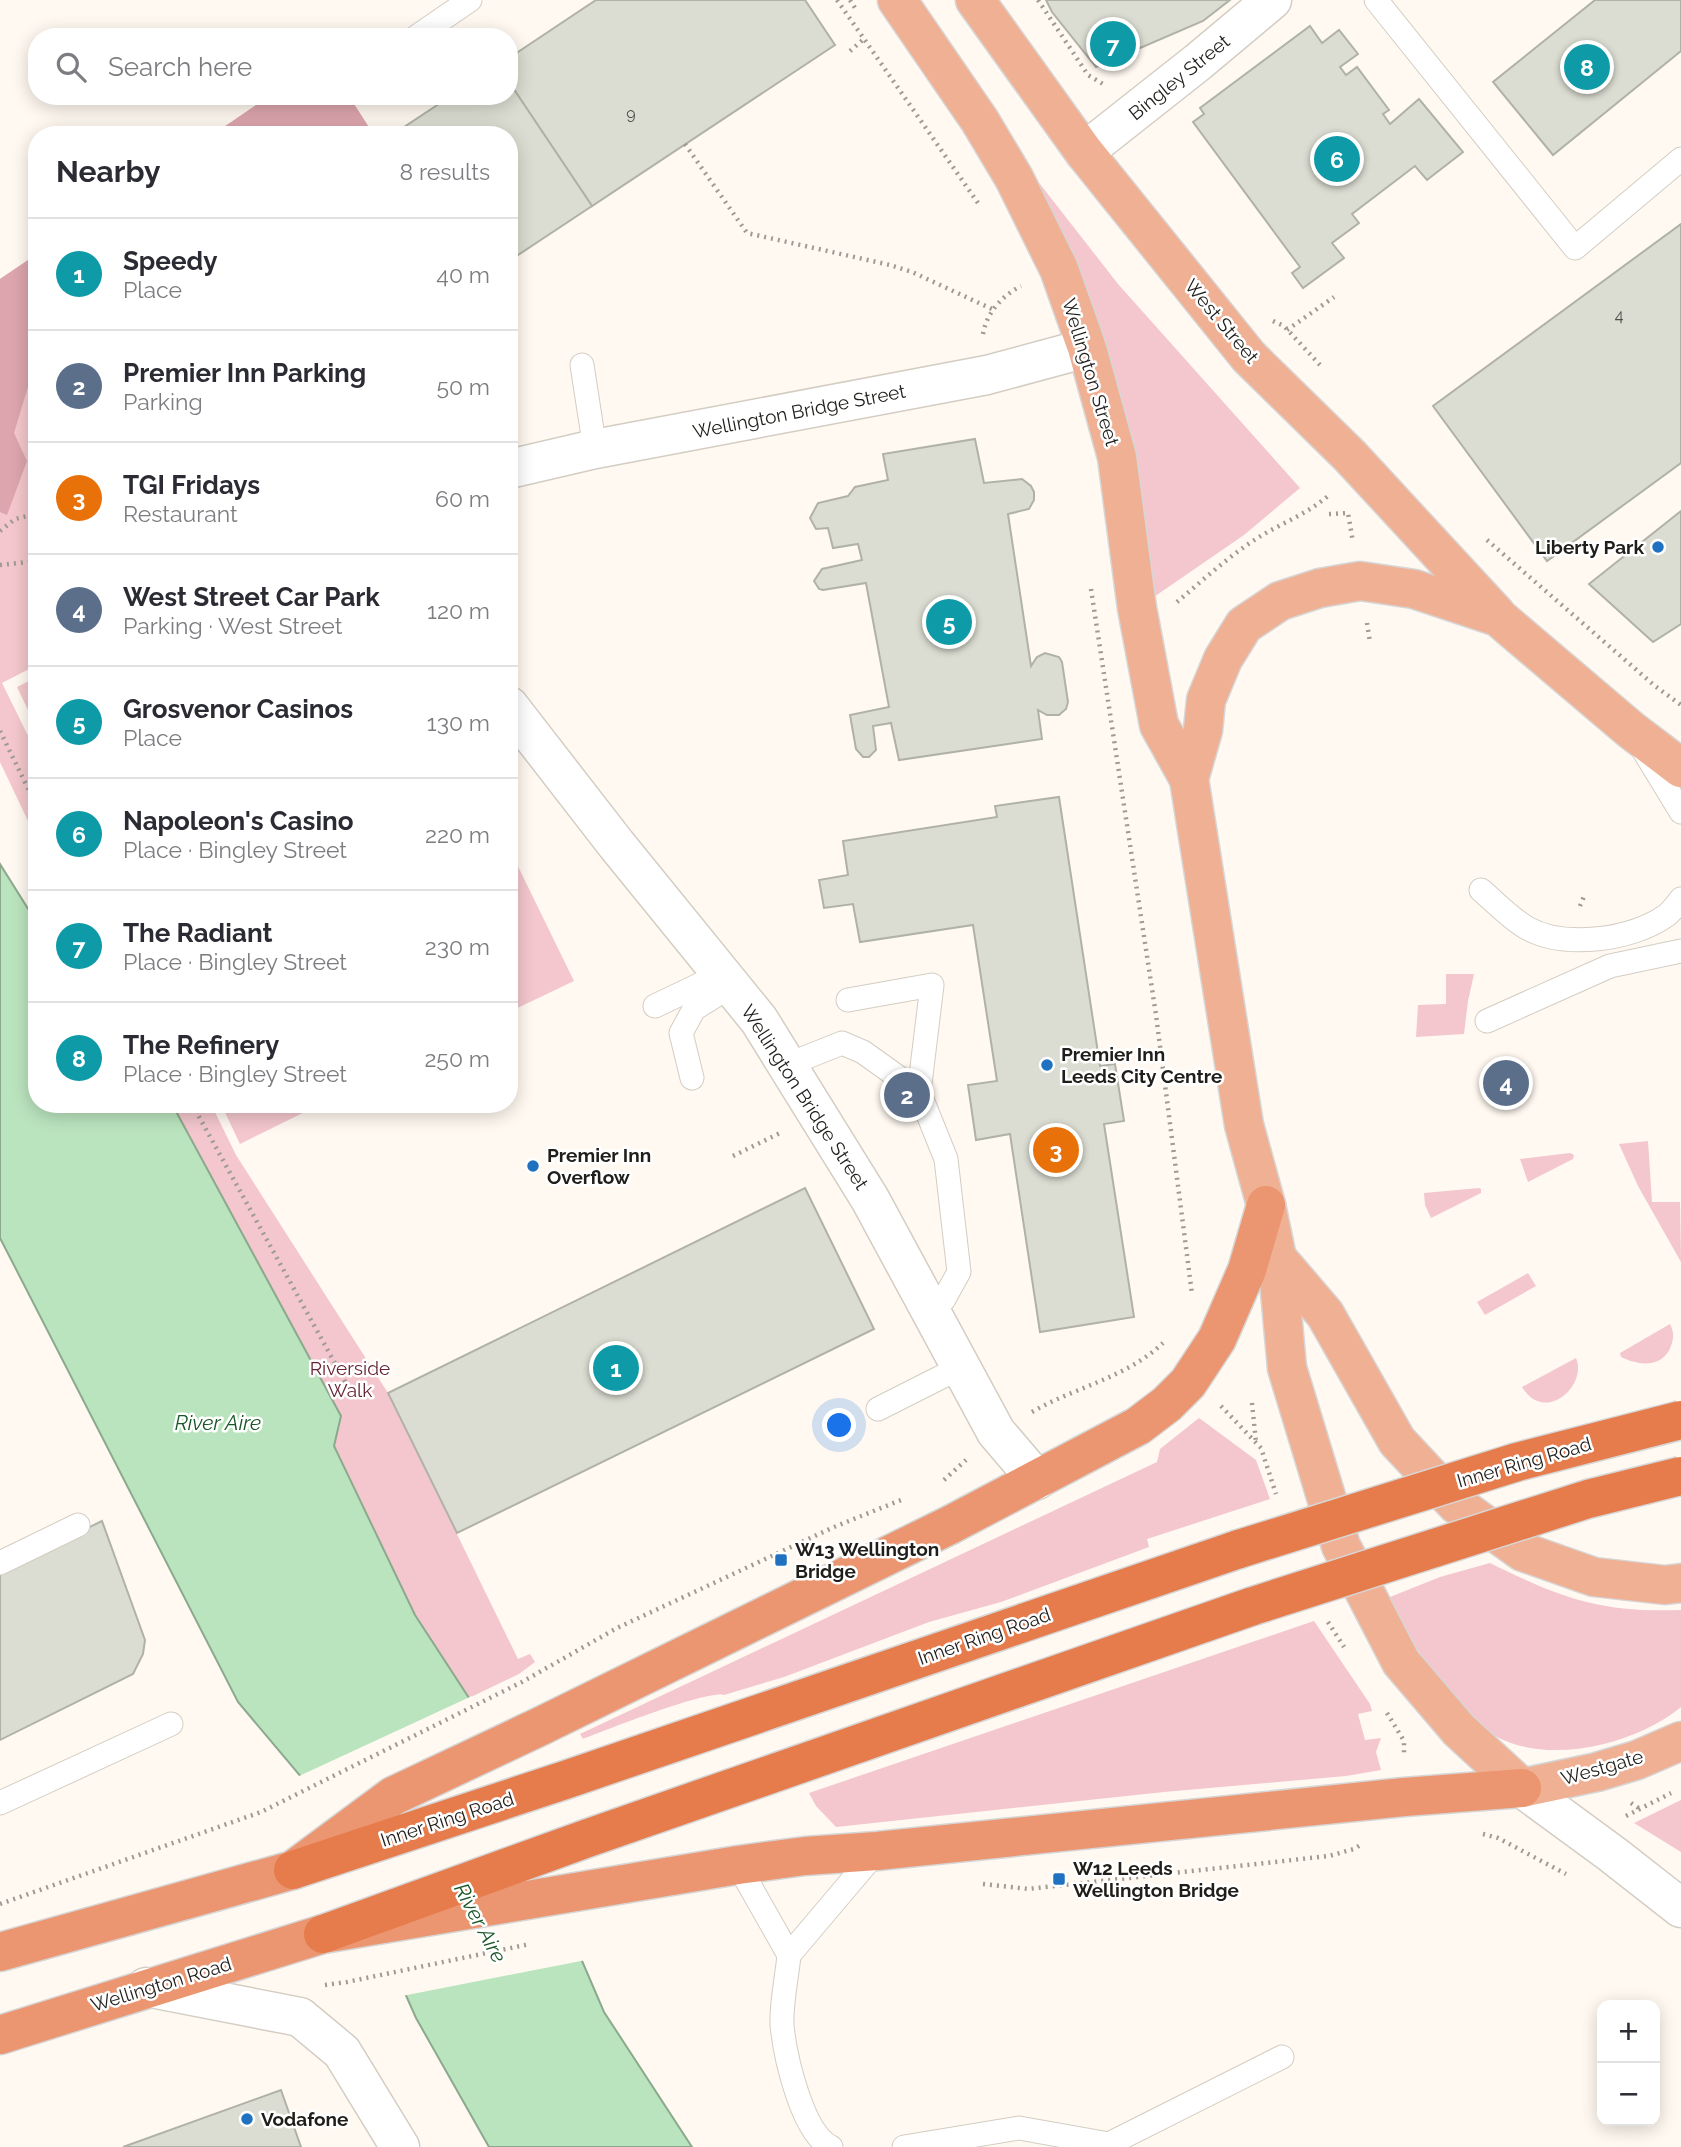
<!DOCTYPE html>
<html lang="en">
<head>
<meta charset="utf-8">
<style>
  body { margin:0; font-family:Raleway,sans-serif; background:#f7f7f7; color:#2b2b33 }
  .controls { position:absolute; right:21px; bottom:21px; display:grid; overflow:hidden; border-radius:14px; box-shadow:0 4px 18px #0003 }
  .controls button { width:63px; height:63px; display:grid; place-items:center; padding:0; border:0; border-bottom:2px solid #e1e1e2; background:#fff; color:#2b2b33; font:35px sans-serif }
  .you { position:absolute; left:840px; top:1426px; width:24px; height:24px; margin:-18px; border:5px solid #fff; border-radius:50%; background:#1a73e8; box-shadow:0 0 0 10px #1a73e833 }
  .badge { display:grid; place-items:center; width:46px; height:46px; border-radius:50%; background:#0f766e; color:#fff; font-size:23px; font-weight:700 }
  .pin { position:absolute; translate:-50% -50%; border:4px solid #fff; box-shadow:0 2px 7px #0006 }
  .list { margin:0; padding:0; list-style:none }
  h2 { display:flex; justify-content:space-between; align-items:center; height:91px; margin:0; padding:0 28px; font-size:30px }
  h2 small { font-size:23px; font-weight:400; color:#7c7c81 }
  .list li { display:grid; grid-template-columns:46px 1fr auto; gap:21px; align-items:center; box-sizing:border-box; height:112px; padding:0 28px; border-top:2px solid #e1e1e2 }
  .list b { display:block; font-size:26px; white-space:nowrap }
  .list p { margin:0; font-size:23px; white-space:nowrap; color:#7c7c81 }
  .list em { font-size:23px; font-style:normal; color:#7c7c81 }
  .icon { flex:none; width:38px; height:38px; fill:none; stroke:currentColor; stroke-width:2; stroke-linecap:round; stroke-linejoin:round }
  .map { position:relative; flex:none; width:1681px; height:2147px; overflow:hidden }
  .search { position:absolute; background:#fff; box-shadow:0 4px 18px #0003; left:28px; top:28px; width:490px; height:77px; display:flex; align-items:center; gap:18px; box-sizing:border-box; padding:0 24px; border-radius:28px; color:#7c7c81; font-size:26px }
  .panel { position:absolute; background:#fff; box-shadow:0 4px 18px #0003; left:28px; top:126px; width:490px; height:987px; border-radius:28px }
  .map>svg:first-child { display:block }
  .green { fill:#f3c7cd }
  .forest { fill:#dda5ad }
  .water { fill:#bae4be; stroke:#8ca98d; stroke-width:2 }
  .pier { fill:#fff9f1 }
  .building { fill:#dcddd2; stroke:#b0b2a7; stroke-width:2 }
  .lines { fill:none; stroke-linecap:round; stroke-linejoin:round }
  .service-casing { stroke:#d3cdc3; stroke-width:25 }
  .minor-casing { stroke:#d3cdc3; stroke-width:41 }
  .tertiary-casing { stroke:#d3cdc3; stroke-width:41 }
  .primary-casing { stroke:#d7d6d6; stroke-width:41 }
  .trunk-casing { stroke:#d7d6d6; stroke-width:41 }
  .motorway-casing { stroke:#d7d6d6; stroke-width:41 }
  .path { stroke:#9e9a94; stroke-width:4.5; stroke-dasharray:2 5; stroke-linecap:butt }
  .service { stroke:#fff; stroke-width:23 }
  .minor { stroke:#fff; stroke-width:38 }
  .tertiary { stroke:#fff; stroke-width:38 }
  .primary { stroke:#f0b094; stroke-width:38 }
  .trunk { stroke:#eb9670; stroke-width:38 }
  .motorway { stroke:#e67b4c; stroke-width:38 }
  .motorway-bridge-casing { stroke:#d7d6d6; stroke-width:41; stroke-linecap:butt }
  .motorway-bridge { stroke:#e67b4c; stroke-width:38 }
  .poi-dot { fill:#2071c0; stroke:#fff; stroke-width:2.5 }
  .labels { text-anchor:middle; stroke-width:5; stroke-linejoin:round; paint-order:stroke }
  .number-label { font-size:16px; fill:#4f4e48 }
  .street-label { font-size:19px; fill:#201e1a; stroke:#fff }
  .poi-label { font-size:19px; font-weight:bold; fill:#201e1a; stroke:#fff; text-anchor:start }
  .park-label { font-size:19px; fill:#672434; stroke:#fff }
  .water-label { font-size:21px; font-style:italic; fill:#195526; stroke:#fff }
</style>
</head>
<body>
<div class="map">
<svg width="1681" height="2147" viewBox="0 0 1681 2147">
  <rect width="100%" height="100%" fill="#fff9f1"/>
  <g class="green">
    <polygon points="1033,175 1118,284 1300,488 1244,535 1151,599"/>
    <polygon points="37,254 37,665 2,683 37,754 37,840 0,762 0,279"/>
    <polygon points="37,677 37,729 17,687"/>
    <polygon points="509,848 574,981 509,1012"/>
    <polygon points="1446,974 1474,974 1468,1001 1464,1034 1416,1037 1418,1005 1446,1004"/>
    <polygon points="172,1104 211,1104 236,1155 388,1393 518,1659 530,1654 535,1662 519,1674 469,1698 415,1615 334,1445 341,1416"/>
    <polygon points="221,1104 321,1104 240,1144"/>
    <polygon points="1648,1141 1652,1202 1680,1202 1681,1262 1638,1186 1619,1144"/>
    <polygon points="1570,1153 1574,1155 1573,1159 1528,1182 1520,1159"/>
    <polygon points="1479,1188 1481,1189 1481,1193 1431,1218 1425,1205 1424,1193"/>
    <polygon points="1528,1273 1536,1286 1485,1315 1477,1302"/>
    <path d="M1670,1324C1674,1332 1674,1338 1671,1346C1663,1368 1639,1366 1621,1357L1620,1353Z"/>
    <path d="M1576,1358C1588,1385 1545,1425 1522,1387Z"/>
    <path d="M1199,1418L1256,1460L1270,1499L1147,1539L1149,1547L1001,1602L929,1622L784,1677L724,1695C707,1690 606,1730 583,1739L580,1734L1157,1462L1160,1449Z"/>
    <path d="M1490,1563C1561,1598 1601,1613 1681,1610V1707C1659,1725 1631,1737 1604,1744C1563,1754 1515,1754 1480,1726C1463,1712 1448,1691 1435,1673C1417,1650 1401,1627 1388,1601L1390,1597L1440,1577Z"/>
    <polygon points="1314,1621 1370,1704 1372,1711 1358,1714 1365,1740 1381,1738 1376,1752 1381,1770 1346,1776 1164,1792 836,1827 816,1806 809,1793"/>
    <polygon points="1681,1800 1681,1852 1634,1823"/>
  </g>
  <g class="forest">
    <polygon points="269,96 349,96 374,135 212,135"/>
    <polygon points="37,254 37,357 14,433 27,461 7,515 0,512 0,279"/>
  </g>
  <polygon class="water" points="0,864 37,923 37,1104 172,1104 341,1416 334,1446 415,1615 469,1698 604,2012 692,2147 489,2147 416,2018 318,1797 238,1702 0,1238"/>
  <polygon class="pier" points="472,1696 586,1960 402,1996 315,1799 297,1777"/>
  <g class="building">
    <polygon points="596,0 805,0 835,45 592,206 509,82 509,58"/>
    <polygon points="1046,0 1230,0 1203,21 1096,67 1052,12"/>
    <polygon points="1595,0 1681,0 1681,51 1553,155 1493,82"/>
    <polygon points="1310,26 1322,43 1339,30 1358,54 1340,67 1346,75 1357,67 1389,110 1383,114 1390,124 1419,99 1463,152 1427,180 1415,166 1352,214 1359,223 1332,243 1344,258 1303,288 1292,273 1300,267 1193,122 1204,114 1200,108"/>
    <polygon points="509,82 592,206 509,261 509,135 392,135 451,96 509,96"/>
    <polygon points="1681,224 1681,463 1547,561 1433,406"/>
    <polygon points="975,439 984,483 1022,479 1031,486 1034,492 1034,500 1029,509 1008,514 1031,666 1037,657 1045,653 1059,657 1062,662 1068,702 1066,709 1059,715 1047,715 1038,710 1042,739 899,760 891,723 873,726 876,750 869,757 863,757 856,749 850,715 889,707 866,583 823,590 819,589 814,581 822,569 862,560 858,544 833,548 828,528 816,529 810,518 818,503 848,496 855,487 888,480 883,454"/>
    <polygon points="1681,511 1681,624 1653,642 1589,584"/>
    <polygon points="1059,797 1100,1066 1115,1064 1124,1121 1104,1124 1134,1317 1040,1332 1010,1134 976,1140 968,1085 997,1081 973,925 860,942 853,904 824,908 819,880 848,875 843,841 997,817 995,806"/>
    <polygon points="805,1188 874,1329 457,1533 388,1393"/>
    <polygon points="102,1521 145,1640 143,1654 133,1674 0,1740 0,1571"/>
    <polygon points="281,2090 301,2147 123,2147"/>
  </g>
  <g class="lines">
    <defs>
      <g id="service">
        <polyline points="1376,0 1575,248 1681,159"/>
        <polyline points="416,37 470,0"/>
        <polyline points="582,365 595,449"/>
        <polyline points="1642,748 1681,812"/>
        <path d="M1481,890C1496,903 1510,918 1527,928C1564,949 1633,940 1667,915C1672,911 1677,904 1681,899"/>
        <polyline points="848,1000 932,985 919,1092"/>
        <polyline points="655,1006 722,974"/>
        <polyline points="1487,1021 1610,966 1681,951"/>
        <polyline points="787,1065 842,1043 863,1052 919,1092 946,1159 959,1272 944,1299 931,1314"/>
        <polyline points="692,1078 681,1033 694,1009 731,986"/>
        <polyline points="878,1409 961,1367"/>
        <polyline points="0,1563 78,1525"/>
        <polyline points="0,1803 171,1724"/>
        <polyline points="738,1865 789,1955 877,1851"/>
        <path d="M789,1955C787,1977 781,2003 782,2025C785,2056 802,2133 831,2147"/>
        <polyline points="1109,2144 1282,2057"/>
        <polyline points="904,2147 1019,2128 1109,2144 1112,2147"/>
      </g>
      <g id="minor">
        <polyline points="1084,152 1198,62 1272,0"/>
        <polyline points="509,469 595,449 987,375 1087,348"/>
        <polyline points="509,706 616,844 759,1020 870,1199 996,1432 1037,1480"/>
        <polyline points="146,1987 300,2017 342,2052 400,2147"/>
      </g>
      <polyline id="tertiary" points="1522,1788 1612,1854 1681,1908"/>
      <g id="primary">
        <polyline points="897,0 980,121 1014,178 1059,269 1087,348 1117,457 1137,608 1159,725 1189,779"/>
        <polyline points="975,0 1084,152 1249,357 1350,456 1496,614"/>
        <polyline points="1681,768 1631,730 1498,617 1414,589 1360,581 1320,588 1280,601 1244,625 1223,659 1206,700 1203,730 1189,779 1244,1125 1266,1205 1277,1258 1287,1368 1341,1546 1401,1662 1459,1730 1522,1788 1597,1772 1637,1760 1681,1741"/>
        <polyline points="1277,1258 1325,1314 1397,1441 1456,1504 1523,1552 1594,1577 1665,1585 1681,1583"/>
      </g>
      <g id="trunk">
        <polyline points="0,1952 293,1870 393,1796 541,1726 950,1525 1138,1426 1167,1404 1188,1383 1217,1339 1247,1270 1266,1205"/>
        <polyline points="0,2035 323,1934 738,1865 805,1856 877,1851 1404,1797 1522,1788"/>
      </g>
      <g id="motorway">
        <polyline points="293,1870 565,1780 1239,1549"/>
        <polyline points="323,1934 588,1838 1253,1606"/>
      </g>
    </defs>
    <use href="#service" class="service-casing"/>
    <use href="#minor" class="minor-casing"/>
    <use href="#tertiary" class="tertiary-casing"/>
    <use href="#primary" class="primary-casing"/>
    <use href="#trunk" class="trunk-casing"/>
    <use href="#motorway" class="motorway-casing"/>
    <g class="path">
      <polyline points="837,0 978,203"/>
      <polyline points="850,0 857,11"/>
      <polyline points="1038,0 1088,75 1103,84"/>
      <polyline points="850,51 865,38"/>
      <polyline points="685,144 747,233 890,265 912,272 992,309"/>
      <polyline points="1273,321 1284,326 1320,365"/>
      <polyline points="1287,330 1334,297"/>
      <path d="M983,334C987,312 1002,296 1021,286"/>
      <path d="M37,473C31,489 28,509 37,524"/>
      <polyline points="1329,514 1348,513 1353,542"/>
      <polyline points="0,531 15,519 31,515"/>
      <polyline points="1487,540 1655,686 1681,705"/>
      <polyline points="0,565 37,561"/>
      <polyline points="1091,589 1156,1015 1192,1294"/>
      <path d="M1177,602C1203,580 1229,556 1259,537C1282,523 1309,513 1329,495"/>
      <polyline points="1367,623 1370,642"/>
      <polyline points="0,731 37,807"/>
      <polyline points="1580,906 1585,894"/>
      <polyline points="192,1104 353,1396"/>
      <polyline points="733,1156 782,1132"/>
      <polyline points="1252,1403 1256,1442"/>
      <polyline points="1221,1406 1261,1448 1276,1494"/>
      <path d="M1032,1412C1075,1387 1126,1378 1163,1343"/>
      <polyline points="944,1480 966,1460"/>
      <polyline points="1328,1622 1344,1647"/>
      <polyline points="1387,1713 1404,1741 1404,1756"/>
      <polyline points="1631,1803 1640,1809"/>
      <polyline points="1626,1816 1671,1793"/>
      <polyline points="1483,1834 1498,1838 1566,1874"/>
      <polyline points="983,1884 1028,1889 1329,1856 1354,1849 1362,1844"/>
      <polyline points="0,1904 261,1812 522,1682 617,1628 834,1527 901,1500"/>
      <polyline points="325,1985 347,1982 530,1944"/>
    </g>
    <use href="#service" class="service"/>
    <use href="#minor" class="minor"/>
    <use href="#tertiary" class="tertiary"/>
    <use href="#primary" class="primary"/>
    <use href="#trunk" class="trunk"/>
    <use href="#motorway" class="motorway"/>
    <defs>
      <g id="motorway-bridge">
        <polyline points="1239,1549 1517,1462 1681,1420"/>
        <polyline points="1253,1606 1588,1499 1681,1476"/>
      </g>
    </defs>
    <use href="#motorway-bridge" class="motorway-bridge-casing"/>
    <use href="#motorway-bridge" class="motorway-bridge"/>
  </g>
  <g class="poi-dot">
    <circle cx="1658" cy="547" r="7"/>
    <circle cx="1047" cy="1065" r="7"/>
    <circle cx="533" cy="1166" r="7"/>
    <rect x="774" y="1553" width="14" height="14" rx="3.5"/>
    <rect x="1052" y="1872" width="14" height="14" rx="3.5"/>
    <circle cx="247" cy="2119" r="7"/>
  </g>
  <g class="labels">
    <g class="number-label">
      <text x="631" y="119">9</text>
      <text x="1619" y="321">4</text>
    </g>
    <g class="street-label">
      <text transform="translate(1179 77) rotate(-39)" y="7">Bingley Street</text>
      <text transform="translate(1222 321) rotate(50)" y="7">West Street</text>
      <text transform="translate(1091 372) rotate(73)" y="7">Wellington Street</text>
      <text transform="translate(799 411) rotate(-11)" y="7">Wellington Bridge Street</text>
      <text transform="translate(805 1097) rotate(57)" y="7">Wellington Bridge Street</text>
      <text transform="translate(1524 1462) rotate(-16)" y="7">Inner Ring Road</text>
      <text transform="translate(984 1636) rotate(-19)" y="7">Inner Ring Road</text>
      <text transform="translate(1602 1767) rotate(-16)" y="7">Westgate</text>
      <text transform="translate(447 1819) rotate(-18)" y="7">Inner Ring Road</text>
      <text transform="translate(161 1984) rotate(-17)" y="7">Wellington Road</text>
    </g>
    <g class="poi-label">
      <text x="1644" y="554" text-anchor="end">Liberty Park</text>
      <text x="1061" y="1061">Premier Inn<tspan x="1061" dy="22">Leeds City Centre</tspan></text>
      <text x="547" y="1162">Premier Inn<tspan x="547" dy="22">Overflow</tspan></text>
      <text x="795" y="1556">W13 Wellington<tspan x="795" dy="22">Bridge</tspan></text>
      <text x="1073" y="1875">W12 Leeds<tspan x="1073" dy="22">Wellington Bridge</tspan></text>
      <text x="261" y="2126">Vodafone</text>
    </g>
    <g class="park-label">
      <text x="350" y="1375">Riverside<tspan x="350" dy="22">Walk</tspan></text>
    </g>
    <g class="water-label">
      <text x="218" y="1430">River Aire</text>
      <text transform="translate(480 1923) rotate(62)" y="7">River Aire</text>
    </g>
  </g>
</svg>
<div class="controls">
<button>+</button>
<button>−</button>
</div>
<div class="you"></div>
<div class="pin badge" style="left:616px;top:1368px;background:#0f9aa8">1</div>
<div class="pin badge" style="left:907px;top:1095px;background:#5c6f8a">2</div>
<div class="pin badge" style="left:1056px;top:1150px;background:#e8710a">3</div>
<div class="pin badge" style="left:1506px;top:1083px;background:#5c6f8a">4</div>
<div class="pin badge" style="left:949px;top:622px;background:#0f9aa8">5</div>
<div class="pin badge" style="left:1337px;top:159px;background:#0f9aa8">6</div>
<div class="pin badge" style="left:1113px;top:44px;background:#0f9aa8">7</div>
<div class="pin badge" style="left:1587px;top:67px;background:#0f9aa8">8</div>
<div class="search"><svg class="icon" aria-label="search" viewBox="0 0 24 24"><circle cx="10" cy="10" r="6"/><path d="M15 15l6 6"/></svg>Search here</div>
<section class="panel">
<h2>Nearby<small>8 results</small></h2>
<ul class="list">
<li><span class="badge" style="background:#0f9aa8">1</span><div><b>Speedy</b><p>Place</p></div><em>40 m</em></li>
<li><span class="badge" style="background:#5c6f8a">2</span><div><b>Premier Inn Parking</b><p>Parking</p></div><em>50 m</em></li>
<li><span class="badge" style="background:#e8710a">3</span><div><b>TGI Fridays</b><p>Restaurant</p></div><em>60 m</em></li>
<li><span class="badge" style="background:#5c6f8a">4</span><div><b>West Street Car Park</b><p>Parking · West Street</p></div><em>120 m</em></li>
<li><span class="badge" style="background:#0f9aa8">5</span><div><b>Grosvenor Casinos</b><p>Place</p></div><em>130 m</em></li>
<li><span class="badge" style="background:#0f9aa8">6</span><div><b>Napoleon's Casino</b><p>Place · Bingley Street</p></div><em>220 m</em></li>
<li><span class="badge" style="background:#0f9aa8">7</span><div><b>The Radiant</b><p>Place · Bingley Street</p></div><em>230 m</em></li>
<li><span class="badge" style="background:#0f9aa8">8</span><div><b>The Refinery</b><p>Place · Bingley Street</p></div><em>250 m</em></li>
</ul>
</section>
</div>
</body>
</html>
